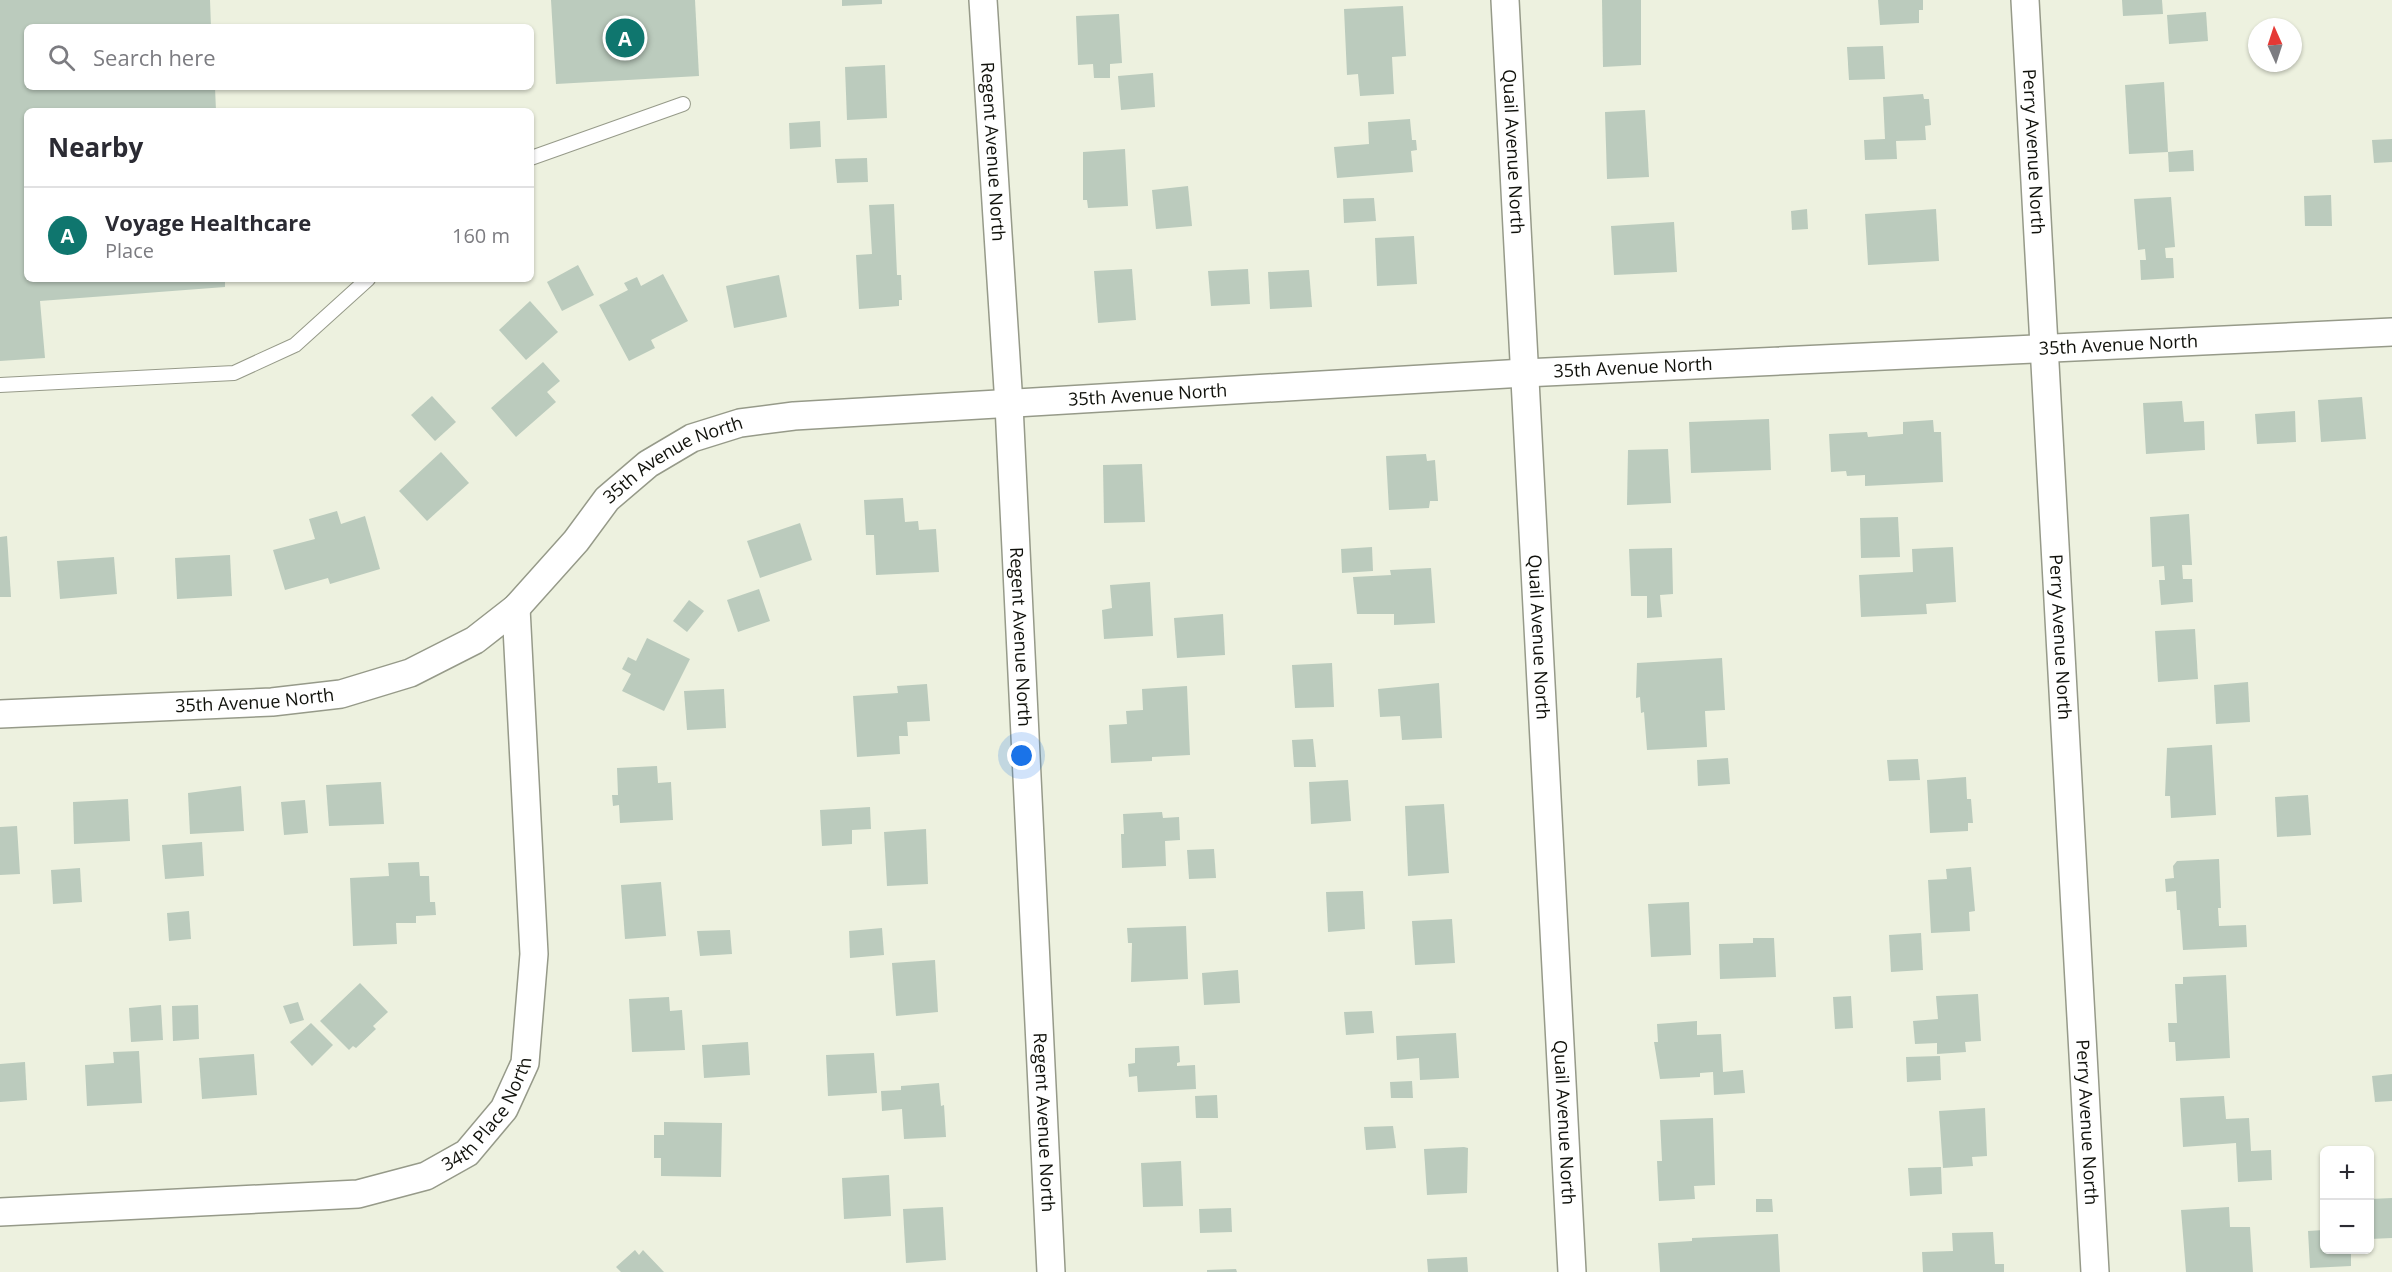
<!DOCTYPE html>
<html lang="en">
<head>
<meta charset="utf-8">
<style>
  body { margin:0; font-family:"Open Sans",sans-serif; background:#f2f2f3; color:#2b2b33 }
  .controls { position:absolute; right:18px; bottom:18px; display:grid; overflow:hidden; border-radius:9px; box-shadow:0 2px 4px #0004 }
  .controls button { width:54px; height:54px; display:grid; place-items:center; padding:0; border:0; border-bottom:2px solid #e1e1e2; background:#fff; color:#2b2b33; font:30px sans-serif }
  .compass { position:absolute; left:2248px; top:18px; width:54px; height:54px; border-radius:50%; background:#fff; box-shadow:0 2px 4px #0004; rotate:357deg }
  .you { position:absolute; left:1022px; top:756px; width:21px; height:21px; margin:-15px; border:4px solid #fff; border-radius:50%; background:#1a73e8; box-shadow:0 0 0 9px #1a73e833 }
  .badge { display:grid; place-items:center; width:39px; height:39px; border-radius:50%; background:#0f766e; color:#fff; font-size:20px; font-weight:700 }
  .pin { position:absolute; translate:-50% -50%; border:3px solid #fff; box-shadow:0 2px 6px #0006 }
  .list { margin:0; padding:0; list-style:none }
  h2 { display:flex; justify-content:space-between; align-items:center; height:78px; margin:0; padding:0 24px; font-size:26px }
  h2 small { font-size:20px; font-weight:400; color:#7c7c81 }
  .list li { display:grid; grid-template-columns:39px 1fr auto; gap:18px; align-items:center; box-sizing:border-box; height:96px; padding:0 24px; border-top:2px solid #e1e1e2 }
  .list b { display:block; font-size:22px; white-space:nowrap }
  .list p { margin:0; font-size:20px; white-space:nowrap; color:#7c7c81 }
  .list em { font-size:20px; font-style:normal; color:#7c7c81 }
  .icon { flex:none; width:33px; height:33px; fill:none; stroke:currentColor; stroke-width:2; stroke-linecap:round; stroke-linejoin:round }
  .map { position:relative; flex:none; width:2392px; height:1272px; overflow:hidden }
  .search { position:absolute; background:#fff; box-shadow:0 2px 4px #0004; left:24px; top:24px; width:510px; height:66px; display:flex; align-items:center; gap:15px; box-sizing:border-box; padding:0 21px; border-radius:9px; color:#7c7c81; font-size:22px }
  .panel { position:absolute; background:#fff; box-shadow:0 2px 4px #0004; left:24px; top:108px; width:510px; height:174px; border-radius:9px }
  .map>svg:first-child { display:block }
  .building { fill:#bbcbbd }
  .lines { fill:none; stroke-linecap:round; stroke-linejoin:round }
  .lane-casing { stroke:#969a89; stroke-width:16 }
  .street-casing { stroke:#969a89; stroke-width:30 }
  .lane { stroke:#fff; stroke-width:14 }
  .street { stroke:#fff; stroke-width:27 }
  .labels { text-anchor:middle; stroke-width:4.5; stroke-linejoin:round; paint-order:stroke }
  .street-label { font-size:18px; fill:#10110b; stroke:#fff }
</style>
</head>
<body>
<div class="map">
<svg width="2392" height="1272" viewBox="0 0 2392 1272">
  <rect width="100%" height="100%" fill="#edf1df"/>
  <g class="building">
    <polygon points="0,0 210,0 211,27 27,27 27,87 215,87 216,111 27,111 27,279 225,279 225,287 40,301 45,358 0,361"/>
    <polygon points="551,0 695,0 699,76 556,84"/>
    <polygon points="842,0 882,0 882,4 842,6"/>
    <polygon points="1602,0 1641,0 1641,65 1603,67"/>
    <polygon points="1878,0 1923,0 1923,10 1919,10 1919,23 1880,25"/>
    <polygon points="2122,0 2162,0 2163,14 2123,16"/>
    <polygon points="1403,6 1406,56 1392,57 1394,94 1360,96 1358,74 1347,75 1344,9"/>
    <polygon points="2206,12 2208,41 2169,44 2167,15"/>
    <polygon points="1119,14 1122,63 1110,64 1110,78 1094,78 1093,64 1078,65 1076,16"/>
    <polygon points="1883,46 1885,79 1849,80 1847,47"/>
    <polygon points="885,65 887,118 847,120 845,67"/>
    <polygon points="1153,73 1155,107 1121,110 1118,76"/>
    <polygon points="2164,82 2168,152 2129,154 2125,85"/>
    <polygon points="1923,94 1924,99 1929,99 1931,125 1925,126 1926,140 1896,141 1897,159 1865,160 1864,140 1885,139 1883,97"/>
    <polygon points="1645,110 1649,177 1607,179 1605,112"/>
    <polygon points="1410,119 1412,140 1416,140 1417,150 1411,151 1413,172 1337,178 1334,147 1369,144 1368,122"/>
    <polygon points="820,121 821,147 790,149 789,123"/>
    <polygon points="2392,139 2392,162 2374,163 2372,140"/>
    <polygon points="1125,149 1128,206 1088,208 1087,200 1083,200 1083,152"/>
    <polygon points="2193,150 2194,171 2169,172 2168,152"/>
    <polygon points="867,158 868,182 837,183 835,159"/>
    <polygon points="1188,186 1192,226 1156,229 1152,190"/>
    <polygon points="2331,195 2332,226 2305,226 2304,196"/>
    <polygon points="2171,197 2175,247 2165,248 2166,258 2173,258 2174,278 2141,280 2140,260 2146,260 2145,249 2138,250 2134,199"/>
    <polygon points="1374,198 1376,221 1344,223 1343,199"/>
    <polygon points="894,204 897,275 901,275 902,300 899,300 899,306 859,309 856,255 872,254 869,205"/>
    <polygon points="1807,209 1808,229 1792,230 1791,211"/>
    <polygon points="1936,209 1939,261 1868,265 1865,214"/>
    <polygon points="1674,222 1677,272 1614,275 1611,226"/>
    <polygon points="1414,236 1417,284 1377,286 1375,238"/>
    <polygon points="578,265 594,295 562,311 547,282"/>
    <polygon points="1132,269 1136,320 1098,323 1094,271"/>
    <polygon points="1248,269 1250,304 1211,306 1208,271"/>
    <polygon points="1309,270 1312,307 1270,309 1268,272"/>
    <polygon points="663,274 688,321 651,340 655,348 629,361 599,305 628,290 624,283 637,277 641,286"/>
    <polygon points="779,275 787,317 734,328 726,286"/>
    <polygon points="530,301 558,332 526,360 499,330"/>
    <polygon points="543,362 560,381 547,392 556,402 516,437 491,408"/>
    <polygon points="432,396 456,422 435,441 411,415"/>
    <polygon points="2362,397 2366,439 2321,442 2318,400"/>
    <polygon points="2182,401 2184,422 2204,421 2205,450 2146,454 2143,403"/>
    <polygon points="2295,411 2296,442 2257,444 2255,414"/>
    <polygon points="1769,419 1771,470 1691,473 1689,422"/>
    <polygon points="1933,420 1934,432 1941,432 1943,482 1865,486 1865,475 1847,476 1846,471 1831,472 1829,434 1867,432 1868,437 1903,434 1903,422"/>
    <polygon points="1668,449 1671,503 1627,505 1628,450"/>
    <polygon points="441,452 469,483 427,521 399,491"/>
    <polygon points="1426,454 1427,461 1435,460 1438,501 1430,501 1429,508 1389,510 1386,456"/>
    <polygon points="1142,464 1145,522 1104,523 1103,465"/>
    <polygon points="903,498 905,522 918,521 919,530 936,529 939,572 876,575 874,535 866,535 864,500"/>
    <polygon points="337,511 341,524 365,516 380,569 330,584 328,578 285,590 273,550 315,539 309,519"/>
    <polygon points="2189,514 2192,565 2182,565 2183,579 2192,579 2193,602 2161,605 2159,580 2165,580 2164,566 2152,567 2150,517"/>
    <polygon points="1898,517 1900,557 1861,558 1860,518"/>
    <polygon points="800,523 812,560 760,578 747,541"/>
    <polygon points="7,536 11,597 0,597 0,537"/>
    <polygon points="1372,547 1373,571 1342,573 1341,549"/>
    <polygon points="1953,547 1956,602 1926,604 1927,614 1861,617 1859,575 1913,572 1912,549"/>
    <polygon points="1672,548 1673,594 1660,595 1662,617 1647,618 1647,596 1631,596 1629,549"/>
    <polygon points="230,555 232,596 177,599 175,558"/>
    <polygon points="114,557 117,594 60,599 57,561"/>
    <polygon points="1431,568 1435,623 1394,625 1394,614 1357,614 1353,577 1391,575 1390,570"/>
    <polygon points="1150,582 1153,636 1104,639 1102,610 1112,608 1110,585"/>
    <polygon points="759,589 770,621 738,632 727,600"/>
    <polygon points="689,600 704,611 687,632 673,621"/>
    <polygon points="1223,614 1225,655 1177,658 1174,618"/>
    <polygon points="2195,629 2198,679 2158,682 2155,631"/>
    <polygon points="647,638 690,659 664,711 622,691 631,674 622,669 628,657 636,661"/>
    <polygon points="1722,658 1725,710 1705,711 1707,747 1647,750 1644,712 1641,713 1640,697 1636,698 1637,663"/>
    <polygon points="1332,663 1334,707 1295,708 1292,665"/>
    <polygon points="2248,682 2250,722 2216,724 2214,685"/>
    <polygon points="1439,683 1442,738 1402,740 1400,716 1380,717 1378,689"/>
    <polygon points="927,684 930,721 907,722 908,736 899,736 900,754 857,757 853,696 898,693 897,686"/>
    <polygon points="1187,686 1190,755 1152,757 1152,761 1111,763 1109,725 1127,724 1126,711 1143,710 1142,689"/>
    <polygon points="724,689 726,728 687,730 684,691"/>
    <polygon points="1313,739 1316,767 1294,767 1292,740"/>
    <polygon points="2212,745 2216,815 2171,818 2170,796 2165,796 2167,748"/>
    <polygon points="1728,758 1730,784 1698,786 1697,760"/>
    <polygon points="1918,759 1920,780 1889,781 1887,760"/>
    <polygon points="657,766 658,783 671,782 673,820 620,823 619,805 613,806 612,795 618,795 617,768"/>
    <polygon points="1966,777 1967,799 1971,799 1973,823 1968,823 1968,831 1930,833 1927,780"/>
    <polygon points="1348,780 1351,821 1311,824 1309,782"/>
    <polygon points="381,782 384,824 329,826 326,785"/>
    <polygon points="241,786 244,831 190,834 188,793"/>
    <polygon points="2308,795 2311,835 2277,837 2275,797"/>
    <polygon points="128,799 130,841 74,844 73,802"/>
    <polygon points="305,800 308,833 284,835 281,802"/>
    <polygon points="1444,804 1449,873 1408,876 1405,806"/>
    <polygon points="870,807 871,829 852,830 852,844 822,846 820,810"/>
    <polygon points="1162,812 1163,818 1179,817 1180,840 1165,841 1166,866 1122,868 1121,834 1124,834 1123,814"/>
    <polygon points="17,826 20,874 0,875 0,827"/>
    <polygon points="926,829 928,884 887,886 884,832"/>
    <polygon points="202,842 204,876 165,879 162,845"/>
    <polygon points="1214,849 1216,878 1189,879 1187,850"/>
    <polygon points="2219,859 2221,908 2218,908 2219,926 2246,925 2247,947 2183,950 2180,910 2177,910 2176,891 2166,892 2165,879 2174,878 2173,866 2177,861"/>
    <polygon points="419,862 420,876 429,876 430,902 435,902 436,915 416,916 416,923 396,923 397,944 353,946 350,878 389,876 388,863"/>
    <polygon points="1971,867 1975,911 1969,912 1970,931 1931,933 1928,880 1947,879 1946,869"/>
    <polygon points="80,868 82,902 53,904 51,870"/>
    <polygon points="661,882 666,936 625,939 621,885"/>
    <polygon points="1363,891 1365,929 1328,932 1326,892"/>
    <polygon points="1689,902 1691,955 1651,957 1648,904"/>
    <polygon points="189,911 191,939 169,941 167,913"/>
    <polygon points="1452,919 1455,963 1415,965 1412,921"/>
    <polygon points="1186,926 1188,979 1131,982 1132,943 1128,943 1127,928"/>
    <polygon points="882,928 884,955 850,958 849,931"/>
    <polygon points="730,930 732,954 700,956 697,931"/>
    <polygon points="1921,933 1923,970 1891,972 1889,935"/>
    <polygon points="1753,938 1774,938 1776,977 1720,979 1719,944 1753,943"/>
    <polygon points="935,960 938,1012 896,1016 892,963"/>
    <polygon points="1238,970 1240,1003 1204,1005 1202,973"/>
    <polygon points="2226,975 2230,1058 2176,1061 2175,1042 2169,1042 2168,1023 2177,1023 2175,984 2183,984 2183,977"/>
    <polygon points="360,983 388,1012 373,1026 376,1029 356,1048 353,1046 349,1050 320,1021"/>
    <polygon points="1978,994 1981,1041 1965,1042 1966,1052 1937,1054 1937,1043 1915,1044 1913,1021 1938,1019 1936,996"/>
    <polygon points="1851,996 1853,1028 1835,1029 1833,997"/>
    <polygon points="669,997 670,1011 682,1010 685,1050 632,1052 629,999"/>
    <polygon points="298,1002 304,1020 290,1024 283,1006"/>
    <polygon points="161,1005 163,1040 131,1042 129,1008"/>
    <polygon points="198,1005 199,1039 173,1041 172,1006"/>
    <polygon points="1372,1011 1374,1033 1346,1035 1344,1012"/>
    <polygon points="1697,1021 1697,1035 1721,1034 1723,1072 1743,1070 1745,1093 1714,1095 1713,1072 1700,1073 1700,1077 1660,1079 1654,1042 1658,1042 1657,1024"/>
    <polygon points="311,1023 333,1045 312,1066 290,1042"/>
    <polygon points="1456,1033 1459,1078 1420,1080 1419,1058 1397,1060 1396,1036"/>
    <polygon points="748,1042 750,1075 704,1078 702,1045"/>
    <polygon points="1179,1046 1180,1062 1177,1063 1177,1066 1195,1065 1196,1089 1138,1092 1137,1076 1129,1077 1128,1064 1135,1063 1135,1048"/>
    <polygon points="139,1051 142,1103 87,1106 85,1065 114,1063 113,1052"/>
    <polygon points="874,1053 877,1093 828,1096 826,1055"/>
    <polygon points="254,1054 257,1095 202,1099 199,1058"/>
    <polygon points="1940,1056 1941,1080 1907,1082 1906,1057"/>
    <polygon points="25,1062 27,1100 0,1102 0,1064"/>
    <polygon points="2392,1074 2392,1101 2375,1102 2372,1076"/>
    <polygon points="1412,1081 1413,1098 1391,1098 1390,1082"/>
    <polygon points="939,1083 941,1106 944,1105 946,1137 904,1139 902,1109 882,1111 881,1091 901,1090 901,1086"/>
    <polygon points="1217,1095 1218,1118 1196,1118 1195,1096"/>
    <polygon points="2224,1096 2226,1119 2249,1118 2251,1151 2271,1150 2272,1180 2238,1182 2236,1143 2183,1147 2180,1098"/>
    <polygon points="1985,1108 1987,1156 1972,1157 1973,1166 1943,1168 1939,1111"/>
    <polygon points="1713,1118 1715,1185 1694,1186 1695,1199 1659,1201 1657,1161 1662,1161 1660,1120"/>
    <polygon points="664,1122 722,1123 721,1177 661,1176 661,1158 654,1158 654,1135 664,1135"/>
    <polygon points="1393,1126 1396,1148 1366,1150 1364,1127"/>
    <polygon points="1464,1147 1468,1148 1467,1193 1427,1195 1424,1149"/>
    <polygon points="1181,1161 1183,1206 1143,1207 1141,1163"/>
    <polygon points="1941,1167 1942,1194 1910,1196 1908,1168"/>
    <polygon points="889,1175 891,1216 844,1219 842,1178"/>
    <polygon points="2392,1198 2392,1238 2370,1239 2370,1199"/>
    <polygon points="1756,1199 1772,1199 1773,1212 1756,1212"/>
    <polygon points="943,1207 946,1260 906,1263 903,1209"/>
    <polygon points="2229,1207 2230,1227 2250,1227 2253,1272 2186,1272 2181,1210"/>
    <polygon points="1231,1208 1232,1232 1200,1233 1199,1209"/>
    <polygon points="2324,1230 2324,1250 2351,1250 2351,1266 2310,1268 2308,1231"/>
    <polygon points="1993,1232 1995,1264 2004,1264 2004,1272 1923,1272 1922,1252 1953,1251 1952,1233"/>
    <polygon points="1778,1234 1780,1272 1660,1272 1658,1243 1692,1241 1692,1238"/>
    <polygon points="635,1250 639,1255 643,1250 664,1272 621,1272 616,1267"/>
    <polygon points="1467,1257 1468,1272 1428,1272 1427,1259"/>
    <polygon points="1236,1269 1237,1272 1207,1272 1207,1270"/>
  </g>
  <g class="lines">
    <defs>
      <g id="lane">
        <polyline points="531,158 683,104"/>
        <polyline points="0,385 234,373 295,345 368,279"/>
      </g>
      <g id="street">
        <path id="s1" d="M983,0L1009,405L1051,1272"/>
        <path id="s2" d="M1505,0L1572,1272"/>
        <path id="s3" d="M2025,0L2095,1272"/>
        <path id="s4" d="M0,714L272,702L341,694L410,673L475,640L516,608L576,541L607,499L648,464L692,438L740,423L794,416L1524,373L2392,332"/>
        <path id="s5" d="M0,1212L358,1194L426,1176L467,1153L504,1109L525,1063L534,954L516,608"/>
      </g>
    </defs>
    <use href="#lane" class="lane-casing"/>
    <use href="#street" class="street-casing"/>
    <use href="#lane" class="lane"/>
    <use href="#street" class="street"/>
  </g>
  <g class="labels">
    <g class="street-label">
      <text dy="6" stroke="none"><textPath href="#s1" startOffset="152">Regent Avenue North</textPath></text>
      <text dy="6" stroke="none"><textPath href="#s2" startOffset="152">Quail Avenue North</textPath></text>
      <text dy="6" stroke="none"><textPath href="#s3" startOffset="152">Perry Avenue North</textPath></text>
      <text dy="6" stroke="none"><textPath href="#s4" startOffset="2217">35th Avenue North</textPath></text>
      <text dy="6" stroke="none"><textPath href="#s4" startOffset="1731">35th Avenue North</textPath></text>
      <text dy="6" stroke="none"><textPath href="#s4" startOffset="1245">35th Avenue North</textPath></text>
      <text dy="6" stroke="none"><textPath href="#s4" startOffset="759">35th Avenue North</textPath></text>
      <text dy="6" stroke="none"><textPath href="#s1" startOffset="638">Regent Avenue North</textPath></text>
      <text dy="6" stroke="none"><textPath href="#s2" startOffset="638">Quail Avenue North</textPath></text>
      <text dy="6" stroke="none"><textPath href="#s3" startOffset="638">Perry Avenue North</textPath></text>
      <text dy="6" stroke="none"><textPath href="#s4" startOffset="255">35th Avenue North</textPath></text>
      <text dy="6" stroke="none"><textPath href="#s5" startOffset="519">34th Place North</textPath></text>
      <text dy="6" stroke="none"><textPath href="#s1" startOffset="1124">Regent Avenue North</textPath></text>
      <text dy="6" stroke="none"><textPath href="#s2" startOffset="1124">Quail Avenue North</textPath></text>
      <text dy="6" stroke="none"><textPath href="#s3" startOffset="1124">Perry Avenue North</textPath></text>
    </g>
  </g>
</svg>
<div class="controls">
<button>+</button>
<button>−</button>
</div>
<svg class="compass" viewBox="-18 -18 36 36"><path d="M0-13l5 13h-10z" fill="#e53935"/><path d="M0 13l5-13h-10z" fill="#7c7c81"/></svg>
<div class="you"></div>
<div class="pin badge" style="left:625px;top:38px">A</div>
<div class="search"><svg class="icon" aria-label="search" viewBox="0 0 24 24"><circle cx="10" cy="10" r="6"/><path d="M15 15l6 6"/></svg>Search here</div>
<section class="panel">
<h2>Nearby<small></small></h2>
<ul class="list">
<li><span class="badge">A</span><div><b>Voyage Healthcare</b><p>Place</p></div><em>160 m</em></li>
</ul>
</section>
</div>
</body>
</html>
